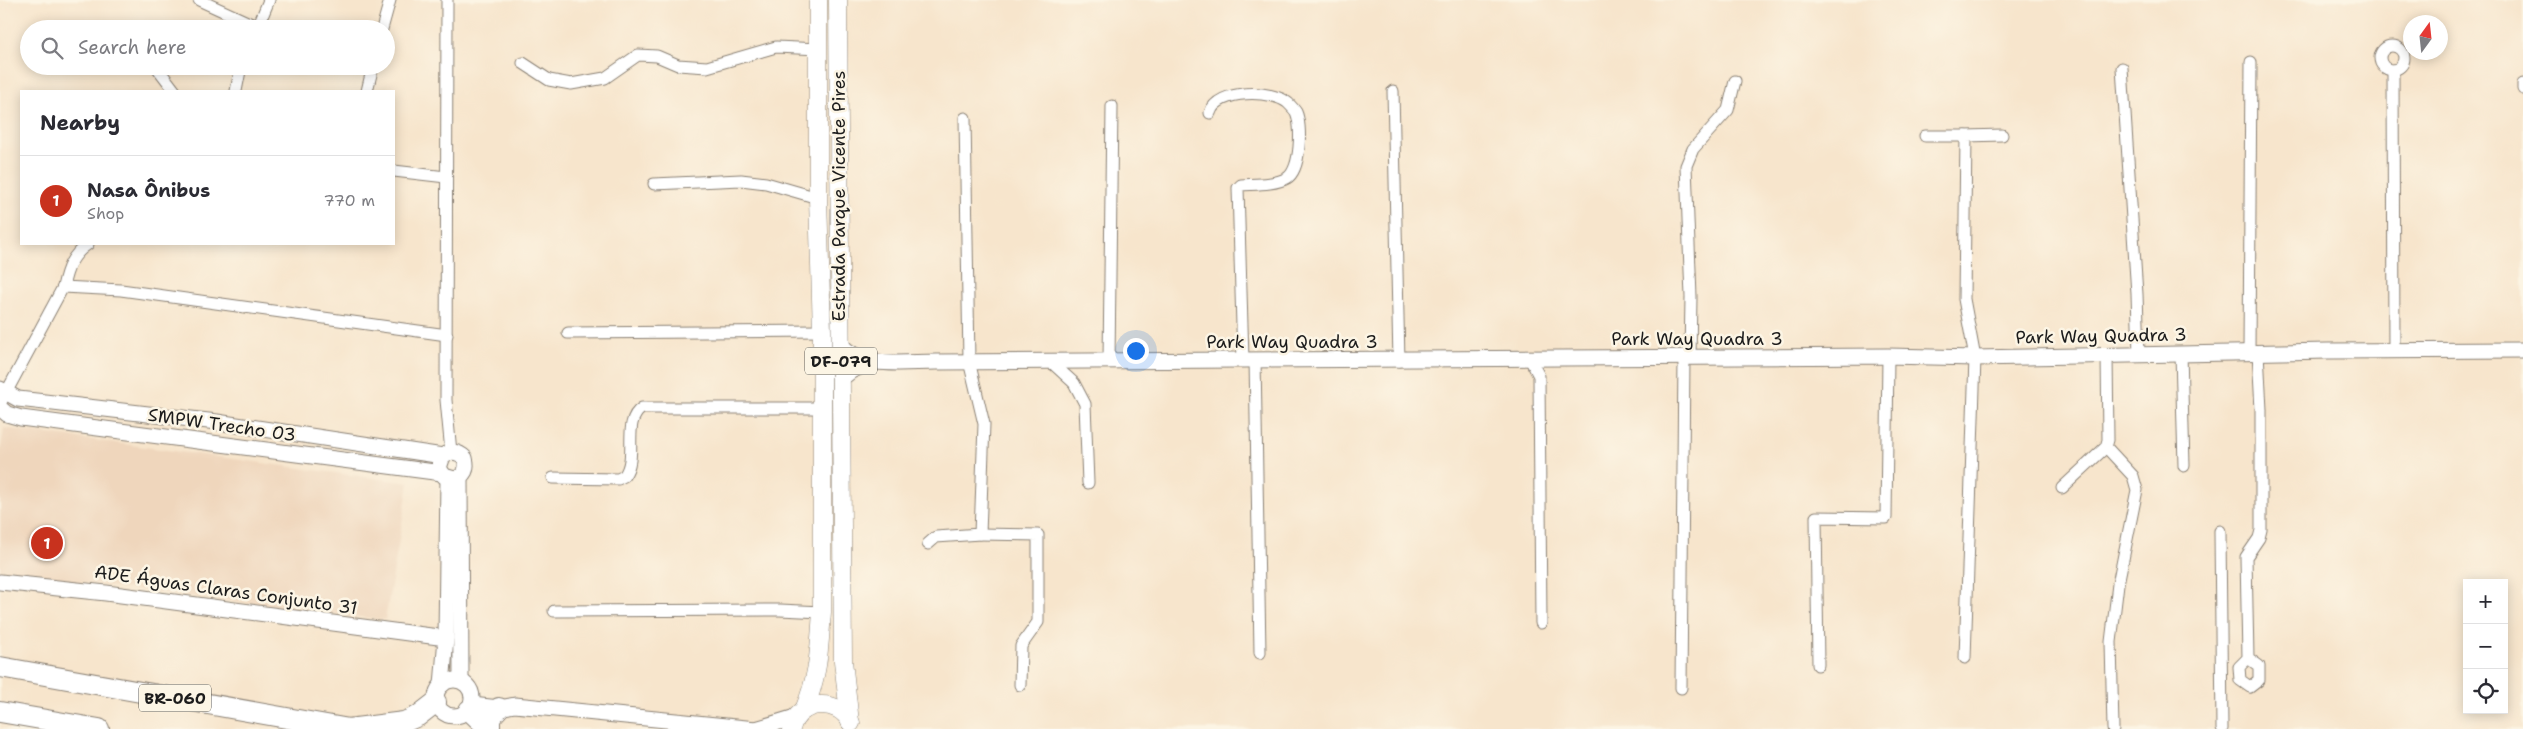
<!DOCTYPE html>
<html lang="en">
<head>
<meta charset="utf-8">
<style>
  body { margin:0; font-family:"Shantell Sans",sans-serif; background:#f2f2f3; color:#2b2b33 }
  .controls { position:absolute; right:15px; bottom:15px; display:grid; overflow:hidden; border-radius:0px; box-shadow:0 2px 12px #0003 }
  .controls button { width:45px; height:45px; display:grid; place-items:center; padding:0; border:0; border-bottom:1px solid #e1e1e2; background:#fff; color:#2b2b33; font:25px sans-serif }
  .compass { position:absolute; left:2403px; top:15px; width:45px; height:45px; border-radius:50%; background:#fff; box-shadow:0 2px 12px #0003; rotate:15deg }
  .you { position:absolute; left:1135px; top:350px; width:18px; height:18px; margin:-12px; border:4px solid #fff; border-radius:50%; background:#1a73e8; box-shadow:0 0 0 8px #1a73e833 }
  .badge { display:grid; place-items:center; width:32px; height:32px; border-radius:50%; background:#c8321e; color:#fff; font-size:16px; font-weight:700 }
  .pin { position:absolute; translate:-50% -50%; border:2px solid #fff; box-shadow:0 1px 5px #0006 }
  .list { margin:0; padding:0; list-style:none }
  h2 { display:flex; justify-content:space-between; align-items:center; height:65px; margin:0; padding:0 20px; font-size:21px }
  h2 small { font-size:16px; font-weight:400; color:#7c7c81 }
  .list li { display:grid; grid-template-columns:32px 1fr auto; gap:15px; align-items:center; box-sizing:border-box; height:90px; padding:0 20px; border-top:1px solid #e1e1e2 }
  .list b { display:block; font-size:19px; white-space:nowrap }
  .list p { margin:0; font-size:16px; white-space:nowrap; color:#7c7c81 }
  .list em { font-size:16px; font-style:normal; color:#7c7c81 }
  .icon { flex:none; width:28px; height:28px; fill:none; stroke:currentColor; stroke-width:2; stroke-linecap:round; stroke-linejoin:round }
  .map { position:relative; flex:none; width:2523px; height:729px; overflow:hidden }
  .search { position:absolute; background:#fff; box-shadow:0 2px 12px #0003; left:20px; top:20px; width:375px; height:55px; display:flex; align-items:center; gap:12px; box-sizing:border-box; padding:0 18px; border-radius:28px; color:#7c7c81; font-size:19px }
  .panel { position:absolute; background:#fff; box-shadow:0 2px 12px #0003; left:20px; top:90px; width:375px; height:155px; border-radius:0px }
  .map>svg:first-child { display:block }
  .built { fill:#efd6bc }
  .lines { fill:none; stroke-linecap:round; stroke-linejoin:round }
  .street-casing { stroke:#8a8074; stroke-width:13 }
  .secondary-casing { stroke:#8a8074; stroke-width:17 }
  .primary-casing { stroke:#8a8074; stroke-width:19 }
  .highway-casing { stroke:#8a8074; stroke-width:22 }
  .street { stroke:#fff; stroke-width:11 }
  .secondary { stroke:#fff; stroke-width:15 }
  .primary { stroke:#fff; stroke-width:18 }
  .highway { stroke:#fff; stroke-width:20 }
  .labels { text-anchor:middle; stroke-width:5; stroke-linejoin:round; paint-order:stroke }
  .shield { fill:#fcf5e5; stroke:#5f5d58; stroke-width:1 }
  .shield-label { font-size:16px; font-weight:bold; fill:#1c1c1c }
  .street-label { font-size:18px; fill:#1c1c1c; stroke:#fcf5e5 }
</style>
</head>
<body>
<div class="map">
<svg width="2523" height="729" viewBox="0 0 2523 729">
  <rect width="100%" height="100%" fill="#fcf5e5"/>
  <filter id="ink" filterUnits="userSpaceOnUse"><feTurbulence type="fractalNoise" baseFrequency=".02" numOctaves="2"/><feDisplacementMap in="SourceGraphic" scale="10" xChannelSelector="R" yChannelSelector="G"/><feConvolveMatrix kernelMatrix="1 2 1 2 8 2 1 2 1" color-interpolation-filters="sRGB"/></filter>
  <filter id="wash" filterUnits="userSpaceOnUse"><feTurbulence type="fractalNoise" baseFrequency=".0096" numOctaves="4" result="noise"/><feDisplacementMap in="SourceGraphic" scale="20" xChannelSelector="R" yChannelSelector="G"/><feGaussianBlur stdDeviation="1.12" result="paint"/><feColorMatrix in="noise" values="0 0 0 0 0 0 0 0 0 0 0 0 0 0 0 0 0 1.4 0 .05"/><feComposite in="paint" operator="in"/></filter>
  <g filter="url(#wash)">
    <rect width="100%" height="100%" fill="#f7e5cc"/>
    <polygon class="built" points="4,428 409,483 385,620 0,573 0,454"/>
  </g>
  <g filter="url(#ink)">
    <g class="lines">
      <defs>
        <g id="street">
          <polyline points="199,0 258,27"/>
          <polyline points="447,0 446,400 451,452"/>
          <polyline points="257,29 269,0"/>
          <polyline points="382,29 390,0"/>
          <circle cx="2392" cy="58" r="12"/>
          <polyline points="523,63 549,80 571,84 605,78 638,55 657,56 678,65 707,67 776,47 819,49"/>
          <polyline points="156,66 175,91"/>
          <polyline points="2122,68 2137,294 2139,354"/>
          <polyline points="2393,70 2394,350"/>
          <polyline points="2523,84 2523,89"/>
          <polyline points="236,91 241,66"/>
          <polyline points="367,91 373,66"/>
          <polyline points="1393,91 1399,361"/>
          <path d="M1210,113C1217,88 1274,90 1288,103C1291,106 1294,109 1296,112C1302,125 1301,170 1287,178C1274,185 1255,184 1241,185L1238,188L1243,360"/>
          <polyline points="1925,136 1966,136"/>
          <polyline points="394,171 446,177"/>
          <polyline points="654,184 741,180 766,183 818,198"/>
          <polyline points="63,287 121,290 447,335"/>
          <polyline points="568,333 822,331"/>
          <polyline points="2249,352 2251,62"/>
          <polyline points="2181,353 2184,466"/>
          <polyline points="1690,357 1691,297 1686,166 1693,149 1728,110 1735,81"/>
          <polyline points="1255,359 1260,653"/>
          <polyline points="1530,359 1539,376 1541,623"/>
          <polyline points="1050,361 1074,383 1085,404 1088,483"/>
          <polyline points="1109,361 1112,106"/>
          <path d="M0,404L63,287C67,268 72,255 88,244"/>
          <polyline points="2106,447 2133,476 2137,490 2118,584 2111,642 2113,729"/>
          <path d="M553,478L618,479L624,476C639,456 621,422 642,408H822"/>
          <polyline points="2062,488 2106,447 2108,440 2107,355"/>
          <polyline points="2220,531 2222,729"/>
          <polyline points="980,534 1038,535 1038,622 1021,646 1020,685"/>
          <polyline points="928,544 936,537 980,534 984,424 969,361 965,118"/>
          <polyline points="554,611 780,610 822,612"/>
          <polyline points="1965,658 1975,358 1964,299 1966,136 2002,135"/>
          <polyline points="2248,658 2259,666 2259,680 2250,687 2240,680 2239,667 2248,658 2246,557 2259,538 2261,530 2261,410 2258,352"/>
          <polyline points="1818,665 1816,517 1886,518 1888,356"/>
          <polyline points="1681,688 1684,357"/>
        </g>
        <g id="secondary">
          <path d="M840,344C864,370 903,362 936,362L1888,356L1975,358L2328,351L2523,350"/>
          <polyline points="842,378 851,371 871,362"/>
          <path d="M0,389L18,399L36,401L217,422L443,456C450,450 458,451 465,458C468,469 465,476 454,479L444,476L439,468L443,456"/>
          <polyline points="0,408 7,414 21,418 442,473"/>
          <polyline points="460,477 461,681"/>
          <polyline points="0,582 106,593 446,638"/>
          <circle cx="454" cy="698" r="18"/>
          <polyline points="442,685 446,638 448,478"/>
          <polyline points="472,705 499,708 515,705 756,729"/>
          <polyline points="756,729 799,716"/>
        </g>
        <g id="primary">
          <polyline points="838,0 843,661 850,722"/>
          <path d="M804,710C819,674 819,651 822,612V331L818,198V0"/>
          <path d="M791,729C798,699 839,697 851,723"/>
        </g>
        <g id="highway">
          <polyline points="0,667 349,729"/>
          <polyline points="469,710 489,729"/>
          <polyline points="0,712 99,729"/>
          <polyline points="348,729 404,722 418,716 436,702"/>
          <polyline points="490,729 490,718 499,708"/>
        </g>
      </defs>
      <use href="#street" class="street-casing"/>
      <use href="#secondary" class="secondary-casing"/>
      <use href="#primary" class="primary-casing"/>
      <use href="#highway" class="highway-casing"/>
      <use href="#street" class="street"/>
      <use href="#secondary" class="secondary"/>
      <use href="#primary" class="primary"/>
      <use href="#highway" class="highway"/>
    </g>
  </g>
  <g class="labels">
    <g class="shield">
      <rect x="805" y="347.5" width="72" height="27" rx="4"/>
      <rect x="139" y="684.5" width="72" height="27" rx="4"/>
    </g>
    <g class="shield-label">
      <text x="841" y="367">DF-079</text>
      <text x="175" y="704">BR-060</text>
    </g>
    <g class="street-label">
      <text transform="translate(839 196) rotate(-90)" y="6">Estrada Parque Vicente Pires</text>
      <text transform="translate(2101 336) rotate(-1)" y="6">Park Way Quadra 3</text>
      <text x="1697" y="345">Park Way Quadra 3</text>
      <text x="1292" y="348">Park Way Quadra 3</text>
      <text transform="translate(222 425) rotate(8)" y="6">SMPW Trecho 03</text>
      <text transform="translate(226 590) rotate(8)" y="6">ADE Águas Claras Conjunto 31</text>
    </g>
  </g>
</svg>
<div class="controls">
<button>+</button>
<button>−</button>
<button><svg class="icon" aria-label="locate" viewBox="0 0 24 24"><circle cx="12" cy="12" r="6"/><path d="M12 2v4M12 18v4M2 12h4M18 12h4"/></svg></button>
</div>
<svg class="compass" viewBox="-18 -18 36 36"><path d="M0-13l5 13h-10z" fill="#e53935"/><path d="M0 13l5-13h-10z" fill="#7c7c81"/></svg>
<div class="you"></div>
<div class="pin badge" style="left:47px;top:543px">1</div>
<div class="search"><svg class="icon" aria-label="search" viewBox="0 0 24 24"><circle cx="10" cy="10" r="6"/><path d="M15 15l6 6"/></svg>Search here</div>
<section class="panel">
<h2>Nearby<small></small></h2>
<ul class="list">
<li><span class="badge">1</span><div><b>Nasa Ônibus</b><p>Shop</p></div><em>770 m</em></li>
</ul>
</section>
</div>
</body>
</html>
